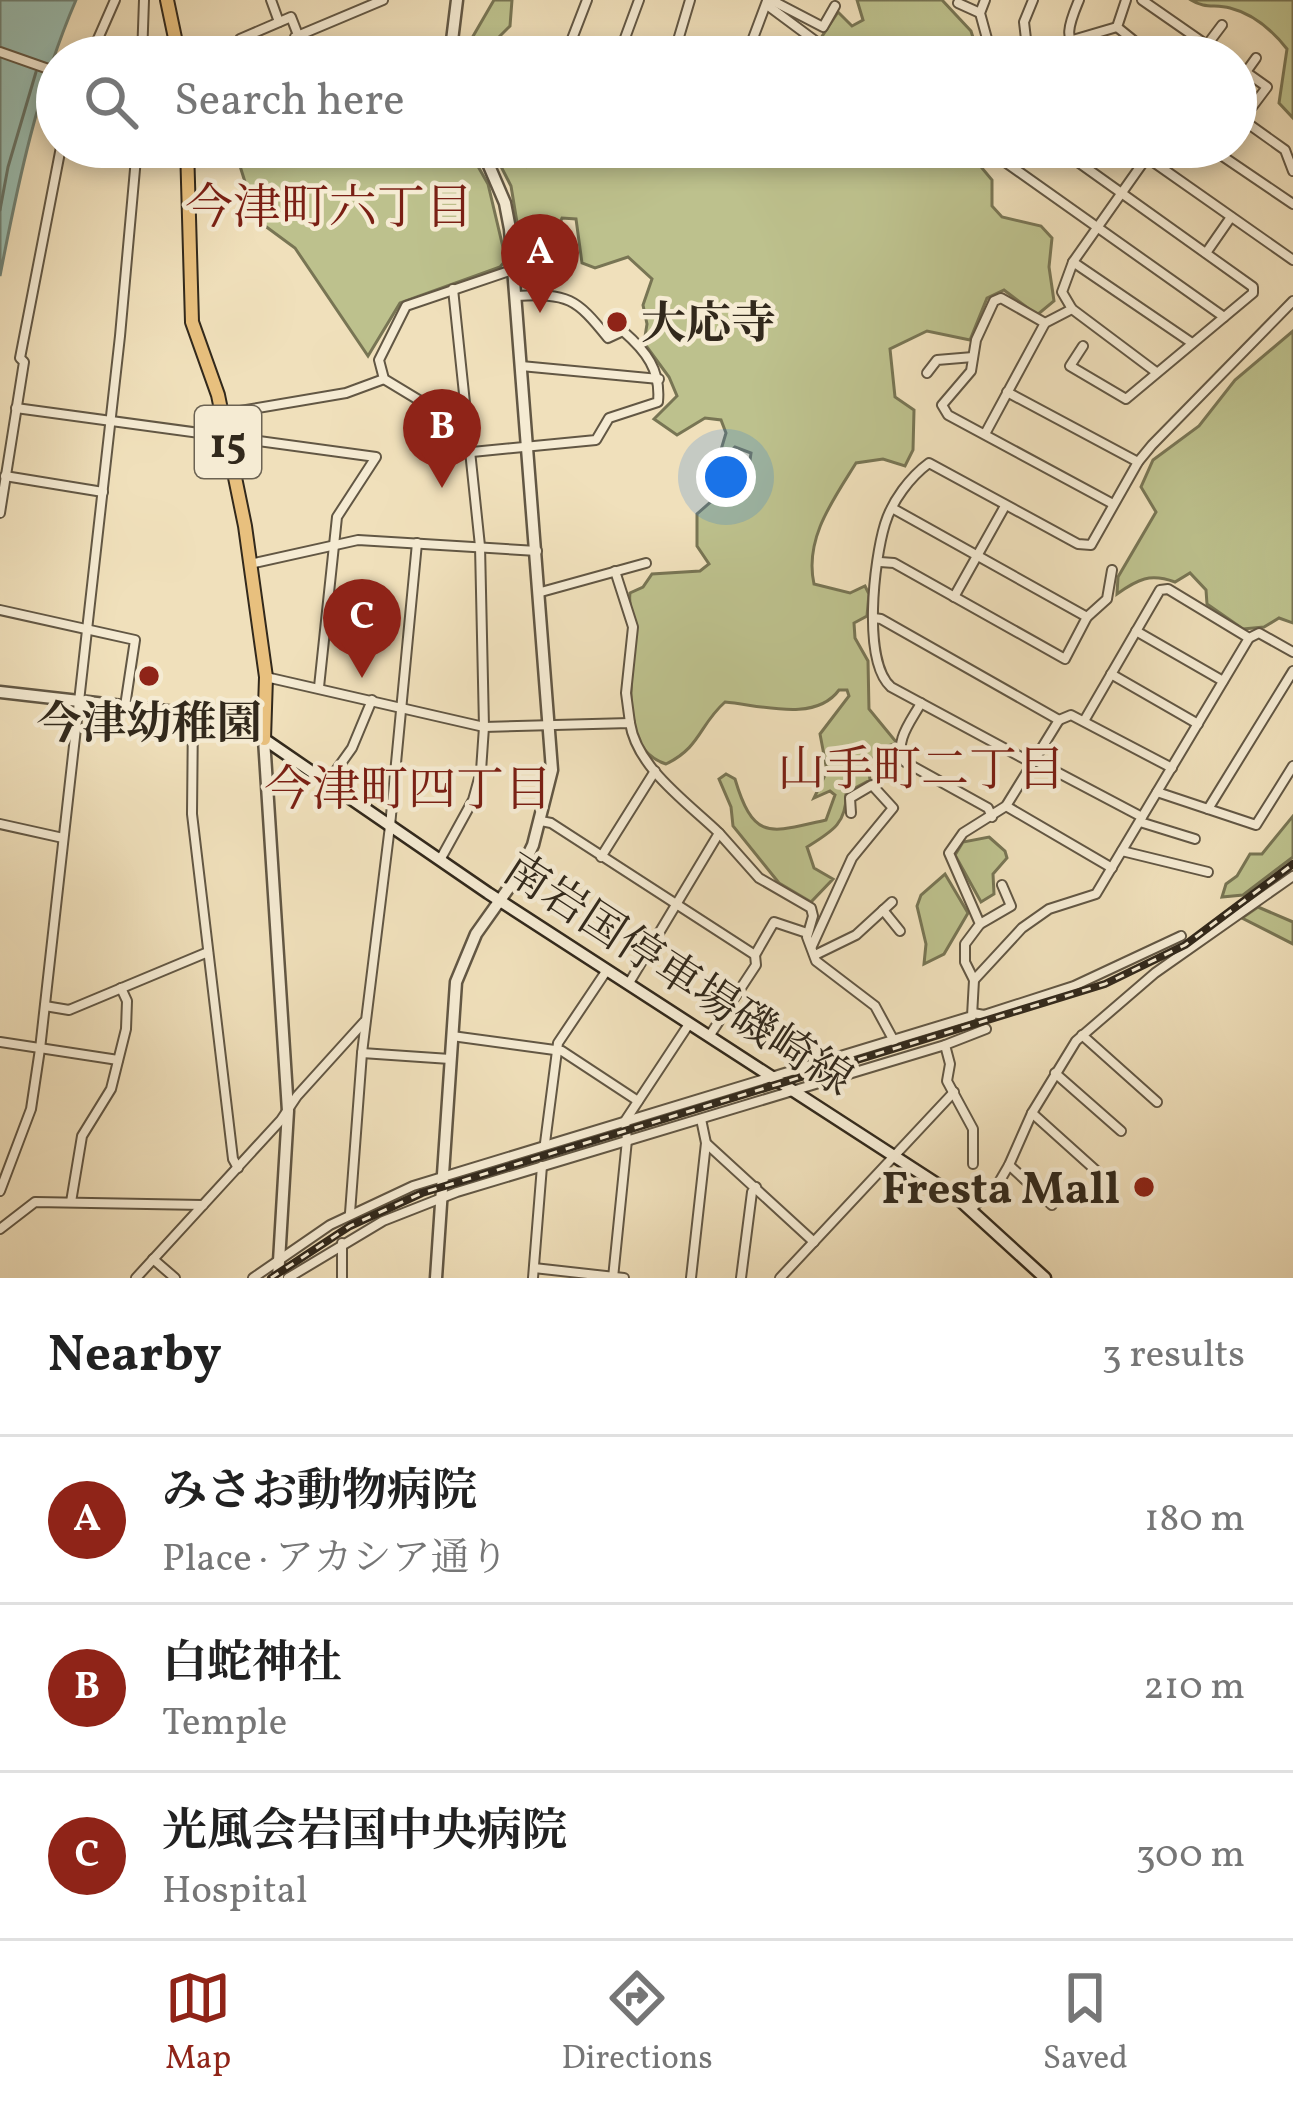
<!DOCTYPE html>
<html lang="en">
<head>
<meta charset="utf-8">
<style>
  body { margin:0; font-family:Vollkorn,"Noto Serif JP",serif; background:#f2f2f2; color:#222 }
  .you { position:absolute; left:726px; top:477px; width:42px; height:42px; margin:-30px; border:9px solid #fff; border-radius:50%; background:#1a73e8; box-shadow:0 0 0 18px #1a73e833 }
  .badge { display:grid; place-items:center; width:78px; height:78px; border-radius:50%; background:#8f2418; color:#fff; font-size:39px; font-weight:700 }
  .pin { position:absolute; translate:-50% -99px; filter:drop-shadow(0 3px 6px #0008) }
  .pin::after { content:''; position:absolute; top:63px; width:42px; height:36px; background:inherit; clip-path:polygon(0 0,100% 0,50% 100%) }
  .list { margin:0; padding:0; list-style:none }
  h2 { display:flex; justify-content:space-between; align-items:center; height:156px; margin:0; padding:0 48px; font-size:51px }
  h2 small { font-size:39px; font-weight:400; color:#767676 }
  .list li { display:grid; grid-template-columns:78px 1fr auto; gap:36px; align-items:center; box-sizing:border-box; height:168px; padding:0 48px; border-top:3px solid #e0e0e0 }
  .list b { display:block; font-size:45px; white-space:nowrap }
  .list p { margin:0; font-size:39px; white-space:nowrap; color:#767676 }
  .list em { font-size:39px; font-style:normal; color:#767676 }
  .icon { flex:none; width:66px; height:66px; fill:none; stroke:currentColor; stroke-width:2; stroke-linecap:round; stroke-linejoin:round }
  .map { position:relative; flex:none; width:1293px; height:1278px; overflow:hidden }
  .search { position:absolute; background:#fff; box-shadow:0 6px 18px #0003; left:36px; right:36px; top:36px; height:132px; display:flex; align-items:center; gap:30px; box-sizing:border-box; padding:0 42px; border-radius:66px; color:#767676; font-size:45px }
  .sheet { height:660px; background:#fff }
  nav { display:flex; justify-content:space-around; align-items:center; box-sizing:border-box; height:168px; border-top:3px solid #e0e0e0; background:#fff; font-size:33px; color:#767676 }
  nav a { display:grid; justify-items:center; gap:6px }
  nav .on { color:#8f2418 }
  .map>svg:first-child { display:block }
  .green { fill:#bdc18d; stroke:#787554; stroke-width:3 }
  .water { fill:#9abdb0; stroke:#708275; stroke-width:3 }
  .lines { fill:none; stroke-linecap:round; stroke-linejoin:round }
  .shore { stroke:#667366; stroke-width:3 }
  .minor-casing { stroke:#625744; stroke-width:12 }
  .tertiary-casing { stroke:#625744; stroke-width:15 }
  .secondary-casing { stroke:#32291c; stroke-width:15 }
  .primary-casing { stroke:#32291c; stroke-width:16 }
  .minor { stroke:#f5ebd3; stroke-width:8 }
  .tertiary { stroke:#f5ebd3; stroke-width:10 }
  .secondary { stroke:#f5ebd3; stroke-width:10 }
  .primary { stroke:#e8c07e; stroke-width:12 }
  .rail-casing { stroke:#32291c; stroke-width:8 }
  .rail { stroke:#f5ebd3; stroke-width:3; stroke-dasharray:9; stroke-linecap:butt }
  .poi-dot { fill:#8f2418; stroke:#f5ebd3; stroke-width:4.5 }
  .labels { text-anchor:middle; stroke-width:9; stroke-linejoin:round; paint-order:stroke }
  .shield { fill:#f5ebd3; stroke:#6c6353; stroke-width:3 }
  .shield-label { font-size:42px; font-weight:bold; fill:#32291c }
  .poi-label { font-size:45px; font-weight:bold; fill:#32291c; stroke:#f5ebd3; text-anchor:start }
  .street-label { font-size:45px; fill:#32291c; stroke:#f5ebd3 }
  .neighbourhood-label { font-size:48px; fill:#7a1f14; stroke:#f5ebd3 }
</style>
</head>
<body>
<div class="map">
<svg width="1293" height="1278" viewBox="0 0 1293 1278">
  <rect width="100%" height="100%" fill="#f0e0bb"/>
  <filter id="stains"><feTurbulence type="fractalNoise" baseFrequency=".00167" numOctaves="4"/><feColorMatrix values="0 0 0 0 .2 0 0 0 0 .09 0 0 0 0 .02 0 0 0 .5 -.17"/></filter>
  <radialGradient id="worn" r=".72"><stop offset=".6" stop-color="#630" stop-opacity="0"/><stop offset="1" stop-color="#630" stop-opacity=".3"/></radialGradient>
  <g class="green">
    <polygon points="494,0 512,0 510,26 493,43 489,57 461,57"/>
    <polygon points="857,0 942,0 971,31 979,57 847,57 821,38 838,12 852,26 863,20"/>
    <path d="M1191,0H1293V118L1279,103L1287,49C1272,30 1254,14 1230,8C1215,4 1205,9 1191,0Z"/>
    <polygon points="234,147 467,147 488,184 506,260 500,267 400,303 368,356 295,248 257,220"/>
    <path d="M491,147H513L527,166L537,158L543,147H906L977,162L992,180V206L1002,217L1041,226L1052,238L1049,267L1054,301L1037,315L1004,290L987,298L970,340L927,331L890,349L895,397L914,410L913,450L905,466L883,459L856,463C833,500 804,539 814,584L850,593L865,586L869,594L867,616L854,623L855,638L868,661L869,709L897,743L879,749L868,766L870,780L846,793C847,824 831,832 807,847L814,868L833,879L811,902L779,883L733,826L731,807L719,779L726,774L735,779C754,843 771,832 826,820L835,795L830,791L814,798L827,771L820,734L849,696L847,690H839C815,723 760,705 725,702C699,725 701,747 666,764C615,748 635,672 634,631C634,618 628,606 630,593L643,587L652,574L700,571L709,564L697,546V514L749,468L751,453L735,447L717,463L726,433L721,420L705,418L677,435L654,419L677,396L669,377L644,343L647,324L643,305L652,279L628,257L595,268L582,263L576,219L562,218L537,280L526,277L511,186Z"/>
    <path d="M1293,331V623L1279,618L1264,627L1243,629L1207,604L1206,590L1190,573L1175,582C1150,573 1138,579 1117,594L1118,577L1156,512L1141,487L1153,460L1199,426L1235,380Z"/>
    <polygon points="1293,816 1293,857 1243,895 1222,897 1226,884 1237,876 1250,854 1262,854"/>
    <polygon points="989,837 1005,851 1007,858 993,874 994,894 981,902 955,855 963,842"/>
    <polygon points="945,874 968,913 944,954 924,964 926,944 917,906 921,895"/>
    <polygon points="1258,907 1293,922 1293,944 1242,918"/>
  </g>
  <path class="water" d="M0,0H76C38,88 18,182 0,276Z"/>
  <g class="lines">
    <polyline class="shore" points="0,210 8,167 36,72"/>
    <defs>
      <g id="minor">
        <polyline points="271,0 279,22"/>
        <polyline points="771,0 823,27 835,6"/>
        <polyline points="985,0 980,13 992,57"/>
        <path d="M1079,0C1070,22 1062,38 1080,57"/>
        <polyline points="1126,0 1117,27 1154,57"/>
        <polyline points="1142,0 1224,57"/>
        <polyline points="958,3 980,13"/>
        <polyline points="767,5 837,57"/>
        <polyline points="240,39 291,17 298,35"/>
        <polyline points="1207,45 1222,25"/>
        <polyline points="0,52 57,72"/>
        <polyline points="1028,56 1024,22 1033,0"/>
        <polyline points="90,57 115,0"/>
        <polyline points="142,57 144,0"/>
        <polyline points="303,57 295,37 383,0"/>
        <polyline points="565,57 587,0"/>
        <polyline points="618,57 639,0"/>
        <polyline points="673,57 690,0"/>
        <polyline points="746,57 767,1"/>
        <polyline points="1015,57 1117,27"/>
        <polyline points="1236,65 1267,87 1243,119"/>
        <polyline points="1246,72 1256,58"/>
        <polyline points="1236,115 1285,150 1293,171"/>
        <polyline points="984,147 1224,317"/>
        <polyline points="1057,147 1253,287 1253,293 1126,399 1070,366 1083,346"/>
        <polyline points="1132,147 1293,260"/>
        <polyline points="1154,147 1073,262 1062,292 1072,309 1156,372"/>
        <polyline points="1209,147 1293,204"/>
        <polyline points="532,155 535,147"/>
        <polyline points="1206,253 1231,217"/>
        <polyline points="1073,262 1192,343"/>
        <polyline points="1045,323 1001,298 994,301 976,340 971,371 942,405 948,415 1113,504"/>
        <polyline points="521,366 659,379"/>
        <polyline points="927,373 937,360 973,357"/>
        <polyline points="1007,392 1138,462"/>
        <polyline points="16,408 376,457 337,517 319,687"/>
        <polyline points="222,414 346,393 384,379"/>
        <polyline points="985,434 1045,323 1072,309"/>
        <polyline points="470,442 458,438 432,408 384,379 379,360 406,306 512,270"/>
        <path d="M472,452L596,440L609,418L658,402C661,370 646,351 623,331L608,338C576,298 568,293 516,296"/>
        <polyline points="5,476 103,492"/>
        <polyline points="892,508 1087,617"/>
        <polyline points="0,513 24,362 20,358 61,147"/>
        <polyline points="880,562 894,563 1065,659 1087,617 1107,599 1112,570"/>
        <polyline points="250,564 358,540 537,551"/>
        <polyline points="615,571 633,627 626,693 630,723"/>
        <polyline points="541,592 646,563"/>
        <polyline points="954,597 1005,506"/>
        <polyline points="0,610 135,640 125,706"/>
        <polyline points="874,618 881,619 1059,720 1071,715 1172,768"/>
        <polyline points="1136,631 1223,681"/>
        <polyline points="1111,674 1198,724"/>
        <path d="M266,677L484,727L630,723C637,768 688,803 719,833L629,983"/>
        <path d="M921,703C912,720 892,743 905,762L988,808L992,817"/>
        <polyline points="193,714 192,814 233,1159 238,1168"/>
        <polyline points="1084,721 1160,590 1168,589 1249,638 1259,633 1293,652"/>
        <polyline points="1034,760 1142,817"/>
        <path d="M1032,763L891,687C862,661 874,560 885,524C892,501 910,477 929,463L1078,544L1091,545L1138,462L1152,445L1293,301"/>
        <polyline points="327,783 352,748 372,700"/>
        <polyline points="1157,792 1256,825 1293,766"/>
        <polyline points="1006,806 1112,868"/>
        <polyline points="1208,809 1293,671"/>
        <polyline points="541,821 551,823 755,955 756,965 710,1035"/>
        <polyline points="1140,822 1195,839"/>
        <polyline points="0,824 63,838"/>
        <polyline points="719,833 759,878 811,908 813,916 807,937 816,961 875,1006 894,1041"/>
        <polyline points="1122,851 1208,872"/>
        <polyline points="601,857 655,771"/>
        <polyline points="440,860 473,800 481,771 484,727 480,546 453,289"/>
        <polyline points="883,910 900,931"/>
        <polyline points="980,924 1011,906 1002,885"/>
        <polyline points="812,946 852,858 893,808 872,785 850,798 851,813"/>
        <polyline points="755,955 774,922 807,933"/>
        <polyline points="815,955 856,935 892,902"/>
        <polyline points="974,980 1022,928 1049,909 1096,894 1249,638"/>
        <polyline points="45,1006 69,1010 208,952"/>
        <polyline points="973,1013 984,1015 1074,986 1181,936"/>
        <polyline points="1082,1035 1157,1102"/>
        <polyline points="452,1036 562,1051 638,1101"/>
        <polyline points="0,1042 118,1060"/>
        <polyline points="945,1045 950,1064 947,1081 973,1129 973,1164"/>
        <polyline points="362,1053 450,1059"/>
        <polyline points="1055,1073 1121,1131"/>
        <polyline points="1032,1113 1111,1184"/>
        <polyline points="545,1143 558,1043 607,970"/>
        <polyline points="707,1144 814,1242"/>
        <polyline points="1009,1165 1052,1205"/>
        <polyline points="0,1191 31,1109 40,1049 120,336 137,147"/>
        <polyline points="71,1202 82,1136 111,1089 126,1029 127,1001 121,988"/>
        <polyline points="971,1209 998,1184 1009,1165 1032,1113 1076,1041 1155,973 1293,876"/>
        <polyline points="350,1213 362,1053 390,826 417,543"/>
        <polyline points="0,1229 35,1202 203,1205"/>
        <polyline points="153,1259 175,1278"/>
        <polyline points="534,1268 624,1278"/>
        <polyline points="136,1278 281,1120 297,1096 364,1022"/>
        <polyline points="253,1278 330,1225 413,1186 972,1016 974,980 965,962 965,944 980,924 949,853 963,833 1006,806 1059,720"/>
        <polyline points="288,1278 383,1221 457,1192 945,1045 986,1029"/>
        <polyline points="342,1278 342,1243"/>
        <polyline points="533,1278 542,1166"/>
        <polyline points="613,1278 627,1140 625,1121 689,1024"/>
        <polyline points="691,1278 706,1143 701,1119"/>
        <polyline points="741,1278 752,1192 756,1187"/>
        <polyline points="780,1278 954,1092"/>
      </g>
      <g id="tertiary">
        <polyline points="450,57 457,0"/>
        <polyline points="0,692 193,714 264,739 288,1111 278,1278"/>
        <polyline points="436,1278 456,982 476,934 520,872 533,845 552,770 510,229 505,203 481,147"/>
      </g>
      <polyline id="secondary" points="264,739 488,893 954,1195 1045,1278"/>
      <g id="primary">
        <polyline points="167,0 179,57"/>
        <polyline points="187,147 192,322 218,395 245,526 266,677 264,739"/>
      </g>
    </defs>
    <use href="#minor" class="minor-casing"/>
    <use href="#tertiary" class="tertiary-casing"/>
    <use href="#secondary" class="secondary-casing"/>
    <use href="#primary" class="primary-casing"/>
    <use href="#minor" class="minor"/>
    <use href="#tertiary" class="tertiary"/>
    <use href="#secondary" class="secondary"/>
    <use href="#primary" class="primary"/>
    <defs>
      <polyline id="rail" points="271,1278 350,1226 422,1193 1105,984 1185,945 1293,864"/>
    </defs>
    <use href="#rail" class="rail-casing"/>
    <use href="#rail" class="rail"/>
  </g>
  <g class="poi-dot">
    <circle cx="617" cy="322" r="12"/>
    <circle cx="149" cy="676" r="12"/>
    <circle cx="1144" cy="1187" r="12"/>
  </g>
  <g class="labels">
    <rect class="shield" x="195" y="406" width="66" height="72" rx="9"/>
    <g class="shield-label">
      <text x="228" y="457">15</text>
    </g>
    <g class="poi-label">
      <text x="641" y="338">大応寺</text>
      <text x="149" y="738" text-anchor="middle">今津幼稚園</text>
      <text x="1120" y="1203" text-anchor="end">Fresta Mall</text>
    </g>
    <g class="street-label">
      <text transform="translate(679 973) rotate(33)" y="16">南岩国停車場磯崎線</text>
    </g>
    <g class="neighbourhood-label">
      <text x="329" y="223">今津町六丁目</text>
      <text x="921" y="785">山手町二丁目</text>
      <text x="408" y="805">今津町四丁目</text>
    </g>
  </g>
  <rect width="100%" height="100%" filter="url(#stains)"/>
  <rect width="100%" height="100%" fill="url(#worn)"/>
</svg>
<div class="you"></div>
<div class="pin badge" style="left:540px;top:313px">A</div>
<div class="pin badge" style="left:442px;top:488px">B</div>
<div class="pin badge" style="left:362px;top:678px">C</div>
<div class="search"><svg class="icon" aria-label="search" viewBox="0 0 24 24"><circle cx="10" cy="10" r="6"/><path d="M15 15l6 6"/></svg>Search here</div>
</div>
<section class="sheet">
<h2>Nearby<small>3 results</small></h2>
<ul class="list">
<li><span class="badge">A</span><div><b>みさお動物病院</b><p>Place · アカシア通り</p></div><em>180 m</em></li>
<li><span class="badge">B</span><div><b>白蛇神社</b><p>Temple</p></div><em>210 m</em></li>
<li><span class="badge">C</span><div><b>光風会岩国中央病院</b><p>Hospital</p></div><em>300 m</em></li>
</ul>
</section>
<nav>
<a class="on"><svg class="icon" aria-label="map" viewBox="0 0 24 24"><path d="M3 6l6-2 6 2 6-2v14l-6 2-6-2-6 2zM9 4v14M15 6v14"/></svg>Map</a>
<a><svg class="icon" aria-label="directions" viewBox="0 0 24 24"><path d="M12 3l9 9-9 9-9-9zM9 14v-3h6M13 9l2 2-2 2"/></svg>Directions</a>
<a><svg class="icon" aria-label="saved" viewBox="0 0 24 24"><path d="M7 4h10v16l-5-4-5 4z"/></svg>Saved</a>
</nav>
</body>
</html>
